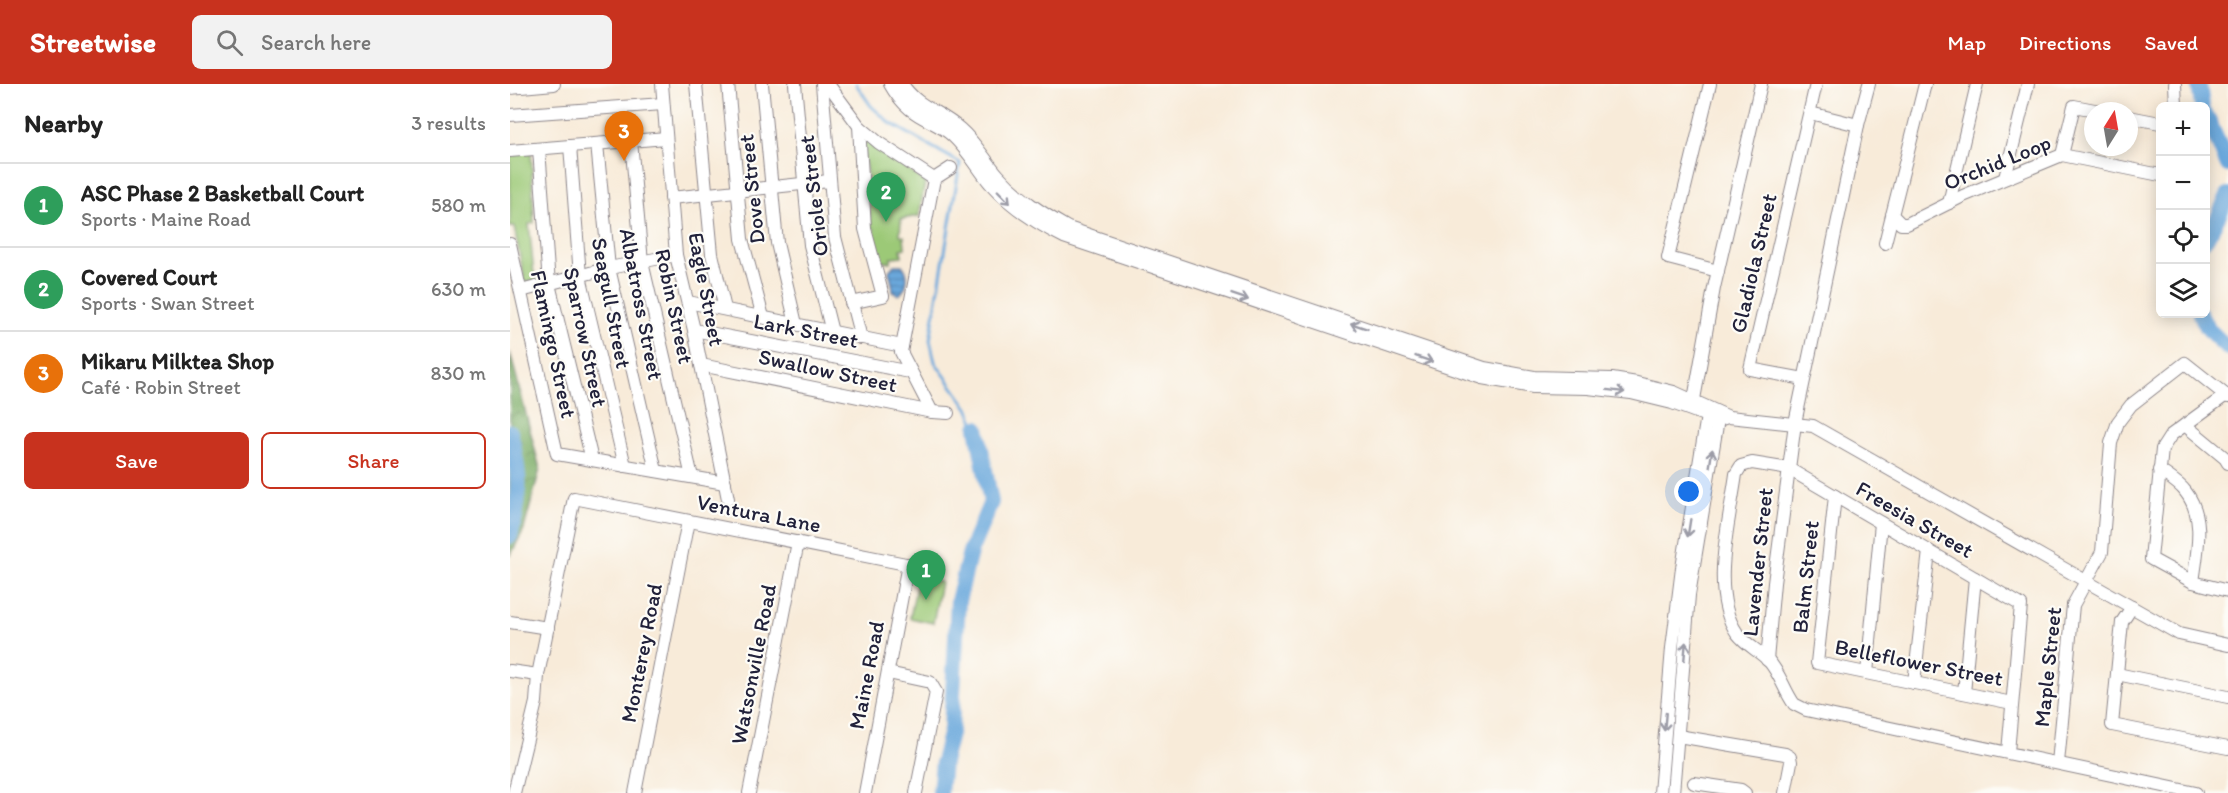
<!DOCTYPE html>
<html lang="en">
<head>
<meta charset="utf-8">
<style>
  body { margin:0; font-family:Itim,sans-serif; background:#f2f2f2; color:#222 }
  .controls { position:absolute; right:18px; top:18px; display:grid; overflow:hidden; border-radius:9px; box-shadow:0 3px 15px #0003 }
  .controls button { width:54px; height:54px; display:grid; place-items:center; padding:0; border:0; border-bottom:2px solid #e0e0e0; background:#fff; color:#222; font:30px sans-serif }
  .compass { position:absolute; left:1574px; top:18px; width:54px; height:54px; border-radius:50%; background:#fff; box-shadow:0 3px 15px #0003; rotate:11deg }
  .you { position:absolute; left:1179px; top:408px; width:21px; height:21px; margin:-15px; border:4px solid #fff; border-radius:50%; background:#1a73e8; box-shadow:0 0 0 9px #1a73e833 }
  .badge { display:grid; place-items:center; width:39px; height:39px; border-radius:50%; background:#c8321e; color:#fff; font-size:20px; font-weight:700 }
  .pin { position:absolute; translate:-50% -50px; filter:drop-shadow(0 2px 3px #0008) }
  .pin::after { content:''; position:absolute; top:32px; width:21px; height:18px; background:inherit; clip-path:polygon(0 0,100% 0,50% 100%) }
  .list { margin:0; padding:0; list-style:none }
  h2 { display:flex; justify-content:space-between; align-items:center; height:78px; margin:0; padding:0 24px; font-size:26px }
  h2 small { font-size:20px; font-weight:400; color:#767676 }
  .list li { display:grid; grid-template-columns:39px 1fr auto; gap:18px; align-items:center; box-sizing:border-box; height:84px; padding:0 24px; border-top:2px solid #e0e0e0 }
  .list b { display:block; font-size:22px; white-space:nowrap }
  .list p { margin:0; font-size:20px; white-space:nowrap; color:#767676 }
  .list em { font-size:20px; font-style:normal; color:#767676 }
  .actions { display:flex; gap:12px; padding:18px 24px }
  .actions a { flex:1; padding:14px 0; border:2px solid #c8321e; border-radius:9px; text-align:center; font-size:21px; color:#c8321e }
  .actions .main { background:#c8321e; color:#fff }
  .icon { flex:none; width:33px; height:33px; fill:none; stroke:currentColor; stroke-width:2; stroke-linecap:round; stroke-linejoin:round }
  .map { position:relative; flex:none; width:1718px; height:709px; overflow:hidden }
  header { display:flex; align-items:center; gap:36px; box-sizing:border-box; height:84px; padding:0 30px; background:#c8321e; color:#fff }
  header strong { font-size:28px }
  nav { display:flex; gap:33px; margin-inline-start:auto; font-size:21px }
  .search { width:420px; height:54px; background:#f2f2f2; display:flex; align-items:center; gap:15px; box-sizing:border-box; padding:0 21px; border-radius:9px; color:#767676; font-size:22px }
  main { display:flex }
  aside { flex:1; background:#fff }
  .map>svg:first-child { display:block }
  .green { fill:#9cc977; stroke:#5f7659; stroke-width:1.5 }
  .forest { fill:url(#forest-crowns); stroke:#506852; stroke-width:1.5 }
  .water { fill:url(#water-rules); stroke:#46658c; stroke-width:1.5 }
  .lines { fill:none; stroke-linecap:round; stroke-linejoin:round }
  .stream { stroke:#6aa8dc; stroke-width:3 }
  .river { stroke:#6aa8dc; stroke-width:16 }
  .minor-casing { stroke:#8d868a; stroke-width:14 }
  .minor { stroke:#fff; stroke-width:12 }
  .oneway { stroke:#9c9ca7 }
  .labels { text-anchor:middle; stroke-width:4.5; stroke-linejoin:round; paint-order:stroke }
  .street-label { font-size:22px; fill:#22223b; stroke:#fdfcf7 }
</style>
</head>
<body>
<header>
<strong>Streetwise</strong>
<div class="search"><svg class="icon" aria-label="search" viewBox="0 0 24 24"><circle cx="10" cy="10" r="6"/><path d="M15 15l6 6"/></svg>Search here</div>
<nav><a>Map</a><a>Directions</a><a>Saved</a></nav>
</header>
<main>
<aside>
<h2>Nearby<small>3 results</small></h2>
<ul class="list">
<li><span class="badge" style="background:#2e9e5b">1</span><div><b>ASC Phase 2 Basketball Court</b><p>Sports · Maine Road</p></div><em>580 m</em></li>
<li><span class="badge" style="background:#2e9e5b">2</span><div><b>Covered Court</b><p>Sports · Swan Street</p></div><em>630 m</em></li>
<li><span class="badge" style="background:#e8710a">3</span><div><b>Mikaru Milktea Shop</b><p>Café · Robin Street</p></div><em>830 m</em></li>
</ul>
<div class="actions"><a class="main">Save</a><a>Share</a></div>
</aside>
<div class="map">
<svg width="1718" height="709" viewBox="0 0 1718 709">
  <defs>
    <pattern id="forest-crowns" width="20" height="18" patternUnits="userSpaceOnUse" patternTransform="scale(1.5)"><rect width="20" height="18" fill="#7dad68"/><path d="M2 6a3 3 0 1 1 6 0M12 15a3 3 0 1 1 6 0" fill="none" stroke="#668c57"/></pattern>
    <pattern id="water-rules" width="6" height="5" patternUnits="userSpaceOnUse" patternTransform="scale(1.5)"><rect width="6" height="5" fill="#6aa8dc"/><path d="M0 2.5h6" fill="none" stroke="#5788b4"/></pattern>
  </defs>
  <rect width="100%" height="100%" fill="#fdfcf7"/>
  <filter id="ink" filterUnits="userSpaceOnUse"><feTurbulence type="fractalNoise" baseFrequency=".0167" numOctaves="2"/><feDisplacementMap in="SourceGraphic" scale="12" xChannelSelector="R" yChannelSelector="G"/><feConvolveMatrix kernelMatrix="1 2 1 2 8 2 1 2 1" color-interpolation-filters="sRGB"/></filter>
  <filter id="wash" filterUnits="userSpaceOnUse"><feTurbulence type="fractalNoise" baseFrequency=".008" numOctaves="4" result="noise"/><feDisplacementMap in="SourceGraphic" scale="24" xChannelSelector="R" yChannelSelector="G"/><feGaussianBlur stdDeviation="1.35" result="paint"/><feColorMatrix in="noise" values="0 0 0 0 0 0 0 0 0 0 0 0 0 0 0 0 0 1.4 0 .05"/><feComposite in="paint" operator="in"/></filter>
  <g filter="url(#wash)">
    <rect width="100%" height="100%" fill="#f8ebd9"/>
    <g class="green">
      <polygon points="350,51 415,98 409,132 391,135 390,151 394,152 395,164 391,165 392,172 381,173 381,178 367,177 364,144 361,143 358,95"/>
      <polygon points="21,64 24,139 19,140 24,190 28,190 29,196 9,200 8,195 14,192 4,143 0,143 0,66"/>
      <polygon points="408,493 431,498 423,539 400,534"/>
    </g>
    <polygon class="forest" points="0,268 30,385 14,445 0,472"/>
    <path class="water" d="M384,181H392C400,190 398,204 389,211L383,207C383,199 380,194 379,187Z"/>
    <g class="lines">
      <polyline class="stream" points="346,0 361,22 380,39 450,79 420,256 425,278 458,324 467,344"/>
      <g class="river">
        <polyline points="1689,0 1692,22"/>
        <polyline points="1696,31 1718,81"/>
        <polyline points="1696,155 1708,133 1718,111"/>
        <path d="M1690,230C1695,244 1707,254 1718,264"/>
        <path d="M0,348C10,389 12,410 0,452"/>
        <polyline points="430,709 433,678 441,646 448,517 460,468 481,418 467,344"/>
      </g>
    </g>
  </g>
  <g filter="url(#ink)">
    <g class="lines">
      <defs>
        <g id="minor">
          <polyline points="152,0 166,171 184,246 218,415"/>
          <polyline points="186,0 202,170 215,225"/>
          <polyline points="218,0 232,155 253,233"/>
          <polyline points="252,0 267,159 286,240"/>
          <polyline points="285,0 300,161 322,248"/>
          <polyline points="312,0 325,153 351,254"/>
          <polyline points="318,0 349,42 369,59 424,95 391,268 422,328"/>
          <path d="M380,0C385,9 392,18 400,25C413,36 430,40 443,52C458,66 467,83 480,99C501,123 526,139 554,153L972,294L1023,303L1078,304L1121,309L1162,319L1208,336L1218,333"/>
          <path d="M392,0C408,24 430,27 450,45C465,58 475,76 488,91C508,114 532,129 558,144L974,284L1024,293L1102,295L1127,299L1164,308L1219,333L1303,342L1669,550L1718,561"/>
          <polyline points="1200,0 1158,174 1208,187"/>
          <polyline points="1665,0 1666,22"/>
          <polyline points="0,4 44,0"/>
          <polyline points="1300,29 1348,41"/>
          <polyline points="0,31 153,20"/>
          <polyline points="1619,33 1650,39"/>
          <polyline points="121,57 132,178 182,393"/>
          <polyline points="87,60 99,184 146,387"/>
          <polyline points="60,62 70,192 115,382"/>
          <polyline points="29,65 39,200 82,376"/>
          <polyline points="0,67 156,54"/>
          <polyline points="1552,71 1564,22 1590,27"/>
          <polyline points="1495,94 1518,0"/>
          <polyline points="424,95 441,84"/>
          <polyline points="161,114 319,97"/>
          <polyline points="1439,119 1467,0"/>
          <polyline points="1382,131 1391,140 1397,140 1453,112 1552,71 1650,91"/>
          <polyline points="1375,159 1415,0"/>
          <polyline points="0,160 47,370 215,399"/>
          <polyline points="11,207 99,184 166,171"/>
          <polyline points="178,218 392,262"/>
          <polyline points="341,219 373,212 355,145 349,42"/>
          <polyline points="184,246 400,288"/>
          <polyline points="191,281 422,328 438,329"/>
          <polyline points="1294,295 1240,285 1306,0"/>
          <polyline points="1716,311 1661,351 1652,365 1641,475 1683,498 1718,507"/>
          <polyline points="1183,321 1204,204 1251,0"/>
          <polyline points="1675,341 1715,374 1718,379"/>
          <path d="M1649,386C1657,392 1669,399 1675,407C1696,433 1687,468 1683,498"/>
          <polyline points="1325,412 1307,579 1502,619"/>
          <polyline points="1622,523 1612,538 1602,641 1718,664"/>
          <polyline points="0,538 38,544"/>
          <polyline points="1257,576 1264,499 1285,339 1348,41 1359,0"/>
          <polyline points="0,587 28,591"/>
          <polyline points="378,589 420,598 426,608 406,709"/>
          <polyline points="1357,589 1371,439"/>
          <polyline points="1607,590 1718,613"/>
          <polyline points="1404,599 1419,467"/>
          <polyline points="1454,609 1465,494"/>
          <polyline points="1168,652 1275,670 1280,673 1281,678 1275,709"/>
          <path d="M1498,668L1511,521L1279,385L1242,379L1231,382L1226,390C1220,436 1199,509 1227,549C1236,561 1248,566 1258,576C1270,589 1274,606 1284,620L1296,626L1686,709"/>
          <polyline points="1548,679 1563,521 1592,468 1601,359 1608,338 1621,321 1675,279 1718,313"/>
          <polyline points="1184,699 1231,706 1235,709"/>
          <polyline points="4,709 26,618 28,591 64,414 426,486"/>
          <polyline points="125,709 178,437"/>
          <polyline points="239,709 288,458"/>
          <polyline points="355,709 398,480"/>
          <polyline points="1150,709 1162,564 1172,484 1198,326"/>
          <polyline points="1163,709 1179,511 1209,329"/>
        </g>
      </defs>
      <use href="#minor" class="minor-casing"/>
      <use href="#minor" class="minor"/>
    </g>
    <defs><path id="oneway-shaft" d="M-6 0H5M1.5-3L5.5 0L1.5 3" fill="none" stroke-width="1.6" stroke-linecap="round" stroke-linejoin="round" transform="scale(1.5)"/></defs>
    <g class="oneway">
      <use href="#oneway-shaft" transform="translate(494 113) rotate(46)"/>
      <use href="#oneway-shaft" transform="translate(730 213) rotate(19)"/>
      <use href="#oneway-shaft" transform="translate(849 242) rotate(-161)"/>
      <use href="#oneway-shaft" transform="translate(914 275) rotate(19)"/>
      <use href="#oneway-shaft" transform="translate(1106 307) rotate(7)"/>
      <use href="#oneway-shaft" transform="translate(1201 374) rotate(-81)"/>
      <use href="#oneway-shaft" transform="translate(1179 444) rotate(99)"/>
      <use href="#oneway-shaft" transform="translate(1175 567) rotate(-85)"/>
      <use href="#oneway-shaft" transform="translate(1155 638) rotate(95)"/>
    </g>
  </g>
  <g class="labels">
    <g class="street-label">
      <text transform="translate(1487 78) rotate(-22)" y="8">Orchid Loop</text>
      <text transform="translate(241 105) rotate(-96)" y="8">Dove Street</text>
      <text transform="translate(303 112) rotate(-97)" y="8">Oriole Street</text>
      <text transform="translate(1243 179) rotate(-77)" y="8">Gladiola Street</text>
      <text transform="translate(197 205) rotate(79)" y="8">Eagle Street</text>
      <text transform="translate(102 219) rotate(79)" y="8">Seagull Street</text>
      <text transform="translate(132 220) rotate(79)" y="8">Albatross Street</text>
      <text transform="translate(165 222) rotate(78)" y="8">Robin Street</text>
      <text transform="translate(296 246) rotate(11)" y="8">Lark Street</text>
      <text transform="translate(76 253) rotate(78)" y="8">Sparrow Street</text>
      <text transform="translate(44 260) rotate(78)" y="8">Flamingo Street</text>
      <text transform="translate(318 286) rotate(12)" y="8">Swallow Street</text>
      <text transform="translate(249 429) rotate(11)" y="8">Ventura Lane</text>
      <text transform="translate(1405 435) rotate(30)" y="8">Freesia Street</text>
      <text transform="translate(1247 478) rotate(-84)" y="8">Lavender Street</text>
      <text transform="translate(1295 493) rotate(-84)" y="8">Balm Street</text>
      <text transform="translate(131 569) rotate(-79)" y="8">Monterey Road</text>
      <text transform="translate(1409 578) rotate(11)" y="8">Belleflower Street</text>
      <text transform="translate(243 580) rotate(-79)" y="8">Watsonville Road</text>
      <text transform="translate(1537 583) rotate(-84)" y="8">Maple Street</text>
      <text transform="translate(356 591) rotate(-79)" y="8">Maine Road</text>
    </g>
  </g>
</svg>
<div class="controls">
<button>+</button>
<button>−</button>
<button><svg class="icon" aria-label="locate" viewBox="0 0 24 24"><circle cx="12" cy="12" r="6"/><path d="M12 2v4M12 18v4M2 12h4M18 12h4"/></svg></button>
<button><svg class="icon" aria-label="layers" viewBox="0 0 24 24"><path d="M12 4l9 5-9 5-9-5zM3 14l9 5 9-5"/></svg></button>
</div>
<svg class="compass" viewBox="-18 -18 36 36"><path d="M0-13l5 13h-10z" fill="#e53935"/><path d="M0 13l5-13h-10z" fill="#767676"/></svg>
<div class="you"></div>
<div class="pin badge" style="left:416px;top:516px;background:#2e9e5b">1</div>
<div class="pin badge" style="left:376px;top:138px;background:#2e9e5b">2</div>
<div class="pin badge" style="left:114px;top:77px;background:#e8710a">3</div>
</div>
</main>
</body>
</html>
